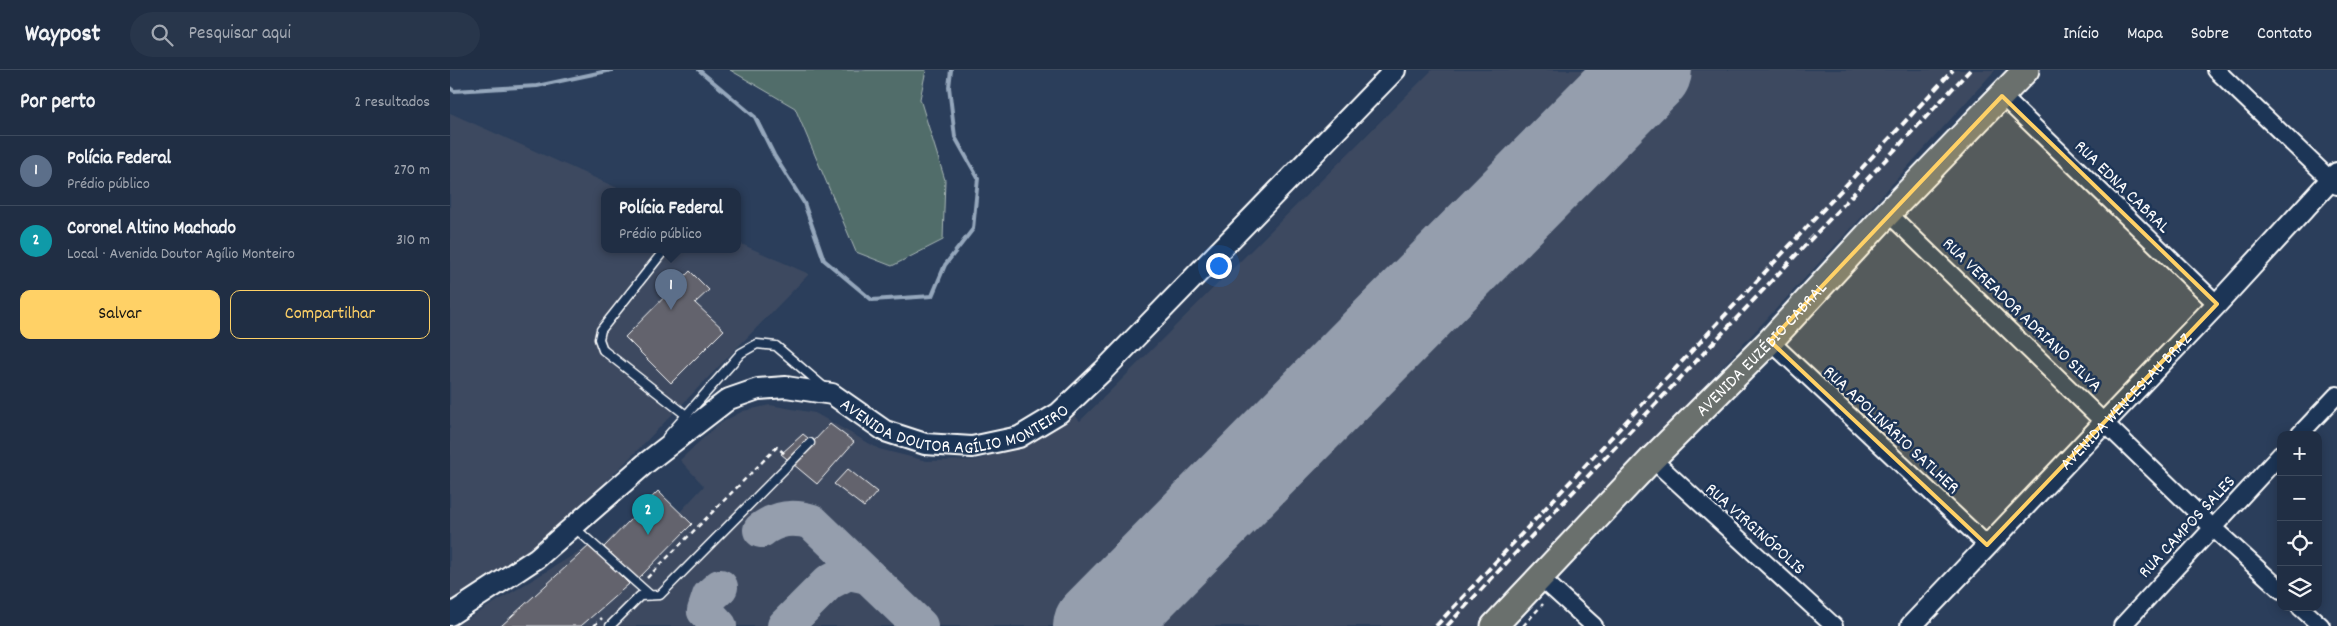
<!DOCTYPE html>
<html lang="pt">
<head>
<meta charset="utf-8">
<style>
  body { margin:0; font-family:Dekko,sans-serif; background:#28364b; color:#f1f3f6 }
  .controls { position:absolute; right:15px; bottom:15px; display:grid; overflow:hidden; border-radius:10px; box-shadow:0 2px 12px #0003 }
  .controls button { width:45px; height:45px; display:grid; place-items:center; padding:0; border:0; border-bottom:1px solid #3d4a5d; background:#202e44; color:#f1f3f6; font:25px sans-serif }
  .you { position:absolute; left:768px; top:195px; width:18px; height:18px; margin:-12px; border:4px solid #fff; border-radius:50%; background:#1a73e8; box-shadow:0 0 0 8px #1a73e833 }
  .badge { display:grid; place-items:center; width:32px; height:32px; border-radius:50%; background:#ffd166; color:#fff; font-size:16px; font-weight:700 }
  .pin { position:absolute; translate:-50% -41px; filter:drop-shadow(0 1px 2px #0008) }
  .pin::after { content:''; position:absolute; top:26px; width:18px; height:15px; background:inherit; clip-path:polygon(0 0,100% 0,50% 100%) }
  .popup { position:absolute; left:151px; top:118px; width:140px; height:65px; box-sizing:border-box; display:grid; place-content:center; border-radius:10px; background:#202e44; filter:drop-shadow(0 1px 4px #0005); font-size:16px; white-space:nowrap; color:#a2a8b2 }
  .popup b { font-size:19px; color:#f1f3f6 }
  .popup::after { content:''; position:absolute; left:50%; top:100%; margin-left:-10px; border:10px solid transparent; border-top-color:#202e44 }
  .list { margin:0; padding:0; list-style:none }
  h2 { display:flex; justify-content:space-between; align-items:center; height:65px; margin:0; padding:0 20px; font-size:21px }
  h2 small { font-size:16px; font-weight:400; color:#a2a8b2 }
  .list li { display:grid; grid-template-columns:32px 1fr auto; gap:15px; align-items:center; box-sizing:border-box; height:70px; padding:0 20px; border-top:1px solid #3d4a5d }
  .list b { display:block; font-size:19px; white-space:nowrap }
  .list p { margin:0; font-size:16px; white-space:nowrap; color:#a2a8b2 }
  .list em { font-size:16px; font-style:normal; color:#a2a8b2 }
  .actions { display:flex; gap:10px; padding:15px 20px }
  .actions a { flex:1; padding:11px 0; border:1px solid #ffd166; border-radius:10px; text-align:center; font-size:18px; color:#ffd166 }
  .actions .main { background:#ffd166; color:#111 }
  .icon { flex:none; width:28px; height:28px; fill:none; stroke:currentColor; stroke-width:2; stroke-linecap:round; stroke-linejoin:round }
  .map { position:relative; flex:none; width:1887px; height:556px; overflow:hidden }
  header { display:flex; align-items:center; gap:30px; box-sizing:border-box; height:70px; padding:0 25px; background:#202e44; border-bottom:1px solid #3d4a5d }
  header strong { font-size:24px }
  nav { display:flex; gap:28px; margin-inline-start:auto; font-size:18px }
  .search { width:350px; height:45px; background:#28364b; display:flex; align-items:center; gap:12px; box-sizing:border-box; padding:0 18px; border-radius:28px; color:#a2a8b2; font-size:19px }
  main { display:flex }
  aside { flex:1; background:#202e44 }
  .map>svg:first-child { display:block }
  .built { fill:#3c4960 }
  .green { fill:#516d6b; stroke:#a8b6b5 }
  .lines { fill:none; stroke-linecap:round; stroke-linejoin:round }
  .stream { stroke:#95a7bc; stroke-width:4 }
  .taxiway { stroke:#959ead; stroke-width:36 }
  .runway { stroke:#959ead; stroke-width:90 }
  .building { fill:#63636d; stroke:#fff }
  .service-casing { stroke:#fff; stroke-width:11 }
  .minor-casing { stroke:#fff; stroke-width:20 }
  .tertiary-casing { stroke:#fff; stroke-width:24 }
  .primary-casing { stroke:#fff; stroke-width:29 }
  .path { stroke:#fff; stroke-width:2.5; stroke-dasharray:5 4; stroke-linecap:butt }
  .service { stroke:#1d3557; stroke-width:8 }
  .minor { stroke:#1d3557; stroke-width:16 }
  .tertiary { stroke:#1d3557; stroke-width:20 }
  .primary { stroke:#6a706d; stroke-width:25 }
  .rail { stroke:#fff; stroke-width:4; stroke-dasharray:8 4; stroke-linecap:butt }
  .marked { fill:#ffd166; fill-opacity:0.2; stroke:#ffd166; stroke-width:4; stroke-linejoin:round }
  .labels { text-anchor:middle; stroke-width:5; stroke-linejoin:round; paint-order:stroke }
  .street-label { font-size:18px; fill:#fff; stroke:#1d3557 }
</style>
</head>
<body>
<header>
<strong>Waypost</strong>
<div class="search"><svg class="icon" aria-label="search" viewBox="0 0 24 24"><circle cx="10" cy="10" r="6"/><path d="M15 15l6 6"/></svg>Pesquisar aqui</div>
<nav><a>Início</a><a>Mapa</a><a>Sobre</a><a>Contato</a></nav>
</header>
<main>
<aside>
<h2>Por perto<small>2 resultados</small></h2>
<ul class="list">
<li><span class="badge" style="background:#5c6f8a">1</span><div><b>Polícia Federal</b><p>Prédio público</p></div><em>270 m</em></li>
<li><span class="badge" style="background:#0f9aa8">2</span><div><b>Coronel Altino Machado</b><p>Local · Avenida Doutor Agílio Monteiro</p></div><em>310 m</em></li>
</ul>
<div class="actions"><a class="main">Salvar</a><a>Compartilhar</a></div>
</aside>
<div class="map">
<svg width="1887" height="556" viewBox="0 0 1887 556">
  <rect width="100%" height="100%" fill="#2b3e5b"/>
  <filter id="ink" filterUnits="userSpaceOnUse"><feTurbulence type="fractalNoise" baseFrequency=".02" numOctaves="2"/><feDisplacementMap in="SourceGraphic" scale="10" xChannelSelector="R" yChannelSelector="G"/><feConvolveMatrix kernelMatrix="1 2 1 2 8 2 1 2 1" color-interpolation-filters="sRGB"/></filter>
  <g filter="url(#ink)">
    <g class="built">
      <polygon points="982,0 1545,0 1426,132 1030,556 6,556 140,475 147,481 208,421 230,442 254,416 230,390 267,355 293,341 320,335 365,343 429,379 477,391 527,390 580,372 622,343 630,351"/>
      <polygon points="0,43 174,121 155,121 155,179 287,179 287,172 359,204 173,395 96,469 0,532"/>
    </g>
    <polygon class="green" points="280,0 476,0 470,29 495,110 493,170 442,196 406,182 345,38"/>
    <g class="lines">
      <g class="stream">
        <polyline points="249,0 305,47 324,85 354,133 374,190 422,230 482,226 495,195 523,159 528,108 505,67 499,17 501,0"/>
        <polyline points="0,18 4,21 87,16 162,0"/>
      </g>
      <g class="taxiway">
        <path d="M311,460C327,448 343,446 362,452L470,556"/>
        <polyline points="269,556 255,541 260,526 270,517"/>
        <polyline points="335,556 379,512 398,502 417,506"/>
      </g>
      <polyline class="runway" points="648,556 1197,0"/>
    </g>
    <g class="building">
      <polygon points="240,201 259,220 245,233 274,260 221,313 175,267"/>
      <polygon points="380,354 404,372 367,414 331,384 353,364 363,372"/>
      <polygon points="398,399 427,422 414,437 384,414"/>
      <polygon points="208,421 242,454 188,509 154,477"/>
      <polygon points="140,475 179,514 131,556 51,556"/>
    </g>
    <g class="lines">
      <defs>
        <g id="service">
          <polyline points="212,183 151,260 149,269 153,280 236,345"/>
          <polyline points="217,367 291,283 307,274 326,276 375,318"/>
          <polyline points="125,458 200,525"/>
          <polyline points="160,556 190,526 210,525 360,373"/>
        </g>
        <g id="minor">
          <polyline points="1766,0 1887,116"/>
          <polyline points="1552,26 1767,234"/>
          <polyline points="1438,143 1762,457 1831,520"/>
          <polyline points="1320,271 1537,475"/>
          <polyline points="1849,365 1887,325"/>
          <polyline points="1202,389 1384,556"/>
          <polyline points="1090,507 1144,556"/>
          <polyline points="1850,537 1871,556"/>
          <polyline points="1672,556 1831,384"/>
        </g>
        <g id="tertiary">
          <path id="s1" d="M0,545L87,488L196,393L279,329L308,319L336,317L382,324L435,361L475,374L522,377L569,367L609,343L653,301L945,0"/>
          <path id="s2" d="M1461,556L1767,234L1887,103"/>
        </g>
        <g id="primary">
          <path id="s3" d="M1044,556L1202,389L1320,271L1438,143L1576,0"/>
        </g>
      </defs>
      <use href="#service" class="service-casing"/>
      <use href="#minor" class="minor-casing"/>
      <use href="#tertiary" class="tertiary-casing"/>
      <use href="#primary" class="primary-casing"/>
      <g class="path">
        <polyline points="197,508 327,377 336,385"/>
        <polyline points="144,556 152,548"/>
        <polyline points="1073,556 1093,534"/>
      </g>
      <use href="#service" class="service"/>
      <use href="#minor" class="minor"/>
      <use href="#tertiary" class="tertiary"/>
      <use href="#primary" class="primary"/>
      <g class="rail">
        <polyline points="986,556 1503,0"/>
        <polyline points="997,556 1520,0"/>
      </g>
    </g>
  </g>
  <path class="marked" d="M1552,26L1767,234L1537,475L1320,271Z"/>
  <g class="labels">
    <g class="street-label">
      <text transform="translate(1673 116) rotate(44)" y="6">RUA EDNA CABRAL</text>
      <text transform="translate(1573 244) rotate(44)" y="6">RUA VEREADOR ADRIANO SILVA</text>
      <text dy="6" stroke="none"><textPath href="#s3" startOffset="385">AVENIDA EUZÉBIO CABRAL</textPath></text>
      <text dy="6" stroke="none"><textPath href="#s1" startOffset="594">AVENIDA DOUTOR AGÍLIO MONTEIRO</textPath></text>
      <text dy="6" stroke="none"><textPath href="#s2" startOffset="311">AVENIDA WENCESLAU BRAZ</textPath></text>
      <text transform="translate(1442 359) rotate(43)" y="6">RUA APOLINÁRIO SATLHER</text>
      <text transform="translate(1736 456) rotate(-47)" y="6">RUA CAMPOS SALES</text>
      <text transform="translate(1306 458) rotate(42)" y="6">RUA VIRGINÓPOLIS</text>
    </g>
  </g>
</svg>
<div class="controls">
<button>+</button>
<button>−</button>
<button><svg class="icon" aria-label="locate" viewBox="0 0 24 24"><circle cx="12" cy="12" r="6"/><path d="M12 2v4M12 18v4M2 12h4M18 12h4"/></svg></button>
<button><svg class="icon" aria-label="layers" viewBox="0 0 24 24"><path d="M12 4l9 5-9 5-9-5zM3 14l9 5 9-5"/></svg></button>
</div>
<div class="you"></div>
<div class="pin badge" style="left:221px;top:240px;background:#5c6f8a">1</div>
<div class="popup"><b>Polícia Federal</b>Prédio público</div>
<div class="pin badge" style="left:198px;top:465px;background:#0f9aa8">2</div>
</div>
</main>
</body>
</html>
